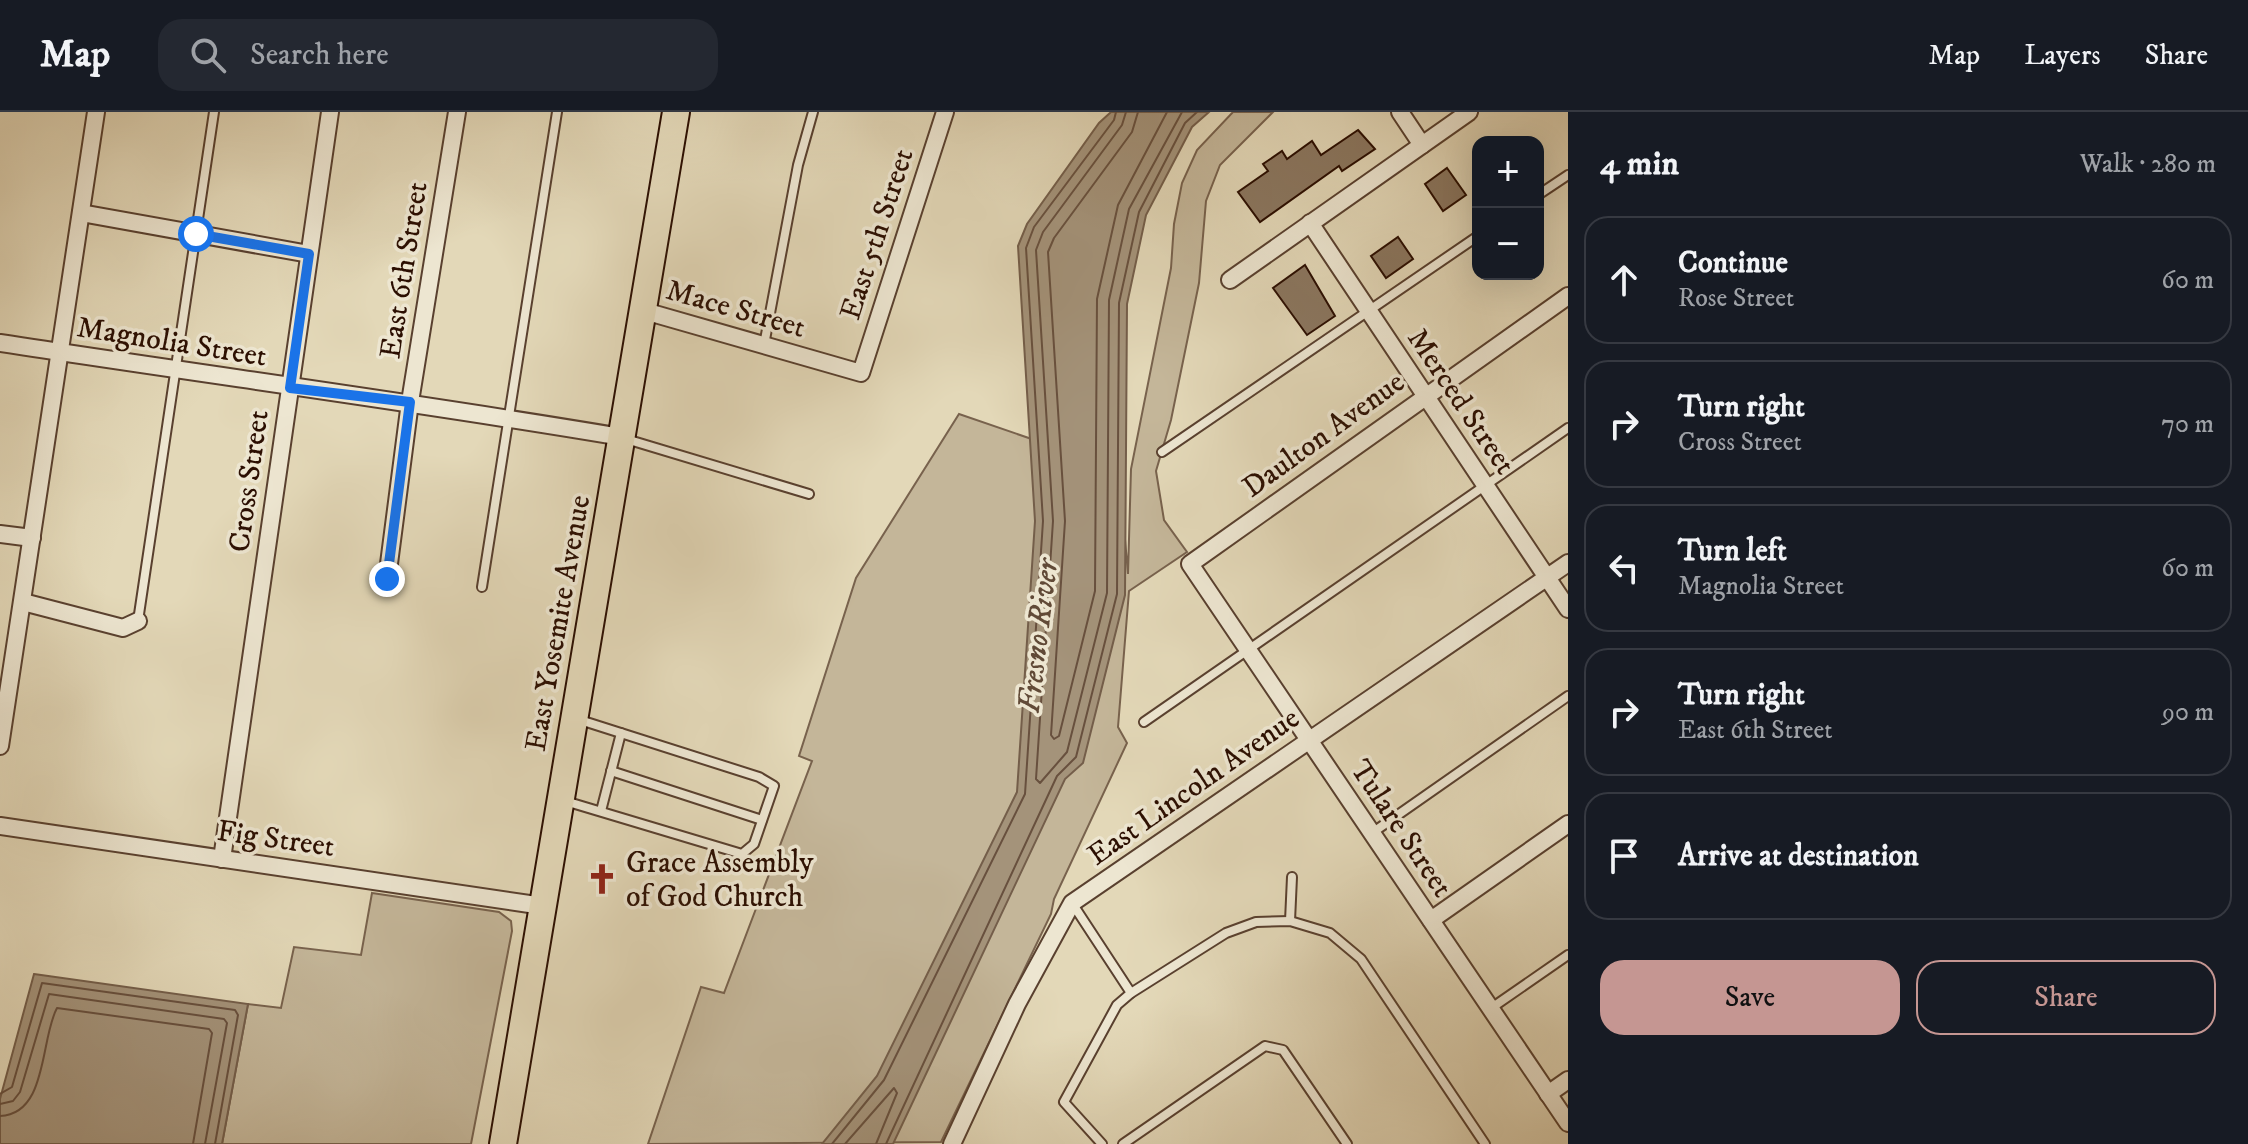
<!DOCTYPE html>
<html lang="en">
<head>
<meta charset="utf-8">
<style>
  body { margin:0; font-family:"IM FELL DW Pica",serif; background:#242831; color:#f1f3f6 }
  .controls { position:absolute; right:24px; top:24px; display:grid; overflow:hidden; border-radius:16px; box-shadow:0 8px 32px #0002 }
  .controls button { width:72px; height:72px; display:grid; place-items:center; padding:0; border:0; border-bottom:2px solid #363941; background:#171b24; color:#f1f3f6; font:40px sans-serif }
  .stop { position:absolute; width:24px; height:24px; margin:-18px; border:6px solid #1a73e8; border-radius:50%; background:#fff }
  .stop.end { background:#1a73e8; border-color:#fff; box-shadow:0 2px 8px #0008 }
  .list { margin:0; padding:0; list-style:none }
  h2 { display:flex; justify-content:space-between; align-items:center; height:104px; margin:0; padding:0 32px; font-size:34px }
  h2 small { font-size:26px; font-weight:400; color:#9ea1a6 }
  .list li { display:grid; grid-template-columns:52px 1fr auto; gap:24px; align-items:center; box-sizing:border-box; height:128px; margin:0 16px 16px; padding:0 16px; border:2px solid #363941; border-radius:24px }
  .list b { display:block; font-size:30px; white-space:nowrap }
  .list p { margin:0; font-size:26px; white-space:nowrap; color:#9ea1a6 }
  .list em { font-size:26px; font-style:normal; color:#9ea1a6 }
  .actions { display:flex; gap:16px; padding:24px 32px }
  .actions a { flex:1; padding:18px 0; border:2px solid #c59692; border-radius:24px; text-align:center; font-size:28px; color:#c59692 }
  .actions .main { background:#c59692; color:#111 }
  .icon { flex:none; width:44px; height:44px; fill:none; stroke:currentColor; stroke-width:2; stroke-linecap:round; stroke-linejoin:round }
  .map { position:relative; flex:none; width:1568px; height:1032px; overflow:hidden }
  header { display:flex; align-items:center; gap:48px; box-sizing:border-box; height:112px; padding:0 40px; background:#171b24; border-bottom:2px solid #363941 }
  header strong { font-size:38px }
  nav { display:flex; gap:44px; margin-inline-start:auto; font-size:28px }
  .search { width:560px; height:72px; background:#242831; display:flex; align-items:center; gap:20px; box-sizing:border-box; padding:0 28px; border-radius:24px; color:#9ea1a6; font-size:30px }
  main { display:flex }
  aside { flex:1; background:#171b24 }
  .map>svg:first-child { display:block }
  .green { fill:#c4b699; stroke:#78624d; stroke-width:2 }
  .water { fill:#a4937a; stroke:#745e4a; stroke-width:2 }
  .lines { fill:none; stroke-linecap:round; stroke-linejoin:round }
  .shore { stroke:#68503e; stroke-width:2 }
  .building { fill:#8b7760; stroke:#2b0e01; stroke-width:2 }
  .service-casing { stroke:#59402f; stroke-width:12 }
  .minor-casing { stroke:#59402f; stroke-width:20 }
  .primary-casing { stroke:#2b0e01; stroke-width:30 }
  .service { stroke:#ede6d1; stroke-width:8 }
  .minor { stroke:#ede6d1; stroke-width:16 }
  .primary { stroke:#e3d8b8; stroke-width:26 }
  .route { stroke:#1a73e8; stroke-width:10 }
  .labels { text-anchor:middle; stroke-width:7; stroke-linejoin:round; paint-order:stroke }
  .street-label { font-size:30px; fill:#2b0e01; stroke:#ede6d1 }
  .poi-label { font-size:30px; fill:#2b0e01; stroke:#ede6d1; text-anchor:start }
  .water-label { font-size:32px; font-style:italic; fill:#614a37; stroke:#ede6d1 }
</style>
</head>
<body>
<header>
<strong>Map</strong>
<div class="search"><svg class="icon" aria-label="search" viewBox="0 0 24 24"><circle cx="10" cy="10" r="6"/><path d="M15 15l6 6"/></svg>Search here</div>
<nav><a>Map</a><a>Layers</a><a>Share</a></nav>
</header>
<main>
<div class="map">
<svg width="1568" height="1032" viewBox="0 0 1568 1032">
  <rect width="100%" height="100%" fill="#e3d8b8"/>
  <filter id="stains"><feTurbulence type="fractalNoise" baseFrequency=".0025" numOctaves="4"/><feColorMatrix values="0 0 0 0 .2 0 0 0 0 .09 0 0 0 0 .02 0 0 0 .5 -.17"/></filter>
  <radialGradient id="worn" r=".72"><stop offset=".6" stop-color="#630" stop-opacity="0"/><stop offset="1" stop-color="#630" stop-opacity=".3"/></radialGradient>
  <g class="green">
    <polygon points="1233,0 1273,0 1220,53 1206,89 1199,171 1171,308 1156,359 1164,408 1187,440 1129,479 1118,615 1127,631 1054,787 1051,802 941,1030 648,1032 701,875 724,881 812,649 799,644 856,466 959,302 1119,357 1128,462 1131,357 1171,156 1174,112 1182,71 1197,38"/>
    <polygon points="372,781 499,800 511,809 512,819 471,1032 222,1032 248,892 281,896 294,835 361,843"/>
  </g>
  <g class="water">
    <polygon points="1111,0 1209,0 1192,15 1146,103 1127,192 1125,483 1083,651 1065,667 893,1032 822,1032 877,964 1017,680 1035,409 1018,134 1027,112 1099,11"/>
    <polygon points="34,862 248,892 222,1032 0,1032 0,987"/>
  </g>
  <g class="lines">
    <g class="shore">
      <polyline points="1126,0 1122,13 1043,120 1036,138 1053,409 1036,667 1040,671 1067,640 1107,481 1109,188 1129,97 1182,0"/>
      <polyline points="1138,0 1132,20 1054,126 1048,140 1065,409 1051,623 1054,627 1059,624 1095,479 1097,187 1118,93 1167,0"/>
      <polyline points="0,982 12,975 42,871 235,898 238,903 215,1032"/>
      <polyline points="0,992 13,989 20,980 49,882 224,907 227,911 205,1032"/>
      <path d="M0,1004C48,1002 40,927 57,896L209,917L212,921L193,1032"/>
      <polyline points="832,1032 884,968 1025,682 1043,409 1026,136 1034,115 1114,8 1116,0"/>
      <polyline points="845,1032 894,976 897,981 876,1032"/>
      <polyline points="886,1032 1057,664 1076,645 1117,482 1119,191 1139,100 1185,11 1197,0"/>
    </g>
  </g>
  <g class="building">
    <polygon points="1358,18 1375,37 1342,59 1339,54 1260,110 1238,80 1268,59 1263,52 1282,39 1287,47 1312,29 1321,43"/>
    <polygon points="1447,56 1466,83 1443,99 1425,72"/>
    <polygon points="1398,125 1413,147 1386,166 1371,144"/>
    <polygon points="1305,153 1335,204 1307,223 1273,176"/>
  </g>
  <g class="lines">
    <defs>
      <g id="service">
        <polyline points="1538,83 1568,63"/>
        <polyline points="764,233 798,53 813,0"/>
        <polyline points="626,327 809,382"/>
        <polyline points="1162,340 1478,124"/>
        <polyline points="482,475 557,0"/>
        <polyline points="138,509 214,0"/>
        <polyline points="1144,610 1568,316"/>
        <polyline points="611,659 762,708"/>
        <polyline points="565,689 742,742 754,732 774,674 759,665 580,608"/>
        <polyline points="601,699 621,621"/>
        <polyline points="1372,721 1568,584"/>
        <polyline points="1072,791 1131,881"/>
        <polyline points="1290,809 1292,765"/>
        <polyline points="1490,897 1568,843"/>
        <polyline points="1102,1032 1064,990 1117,893 1131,881 1226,821 1256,810 1290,809 1330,821 1361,847 1485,1032"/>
        <polyline points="1123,1032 1265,934 1283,938 1347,1032"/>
      </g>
      <g id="minor">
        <polyline points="1400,0 1422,33"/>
        <polyline points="81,101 309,142"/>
        <polyline points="1310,111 1568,497"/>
        <polyline points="1230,168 1469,0"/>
        <polyline points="1568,184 1190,452 1568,1011"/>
        <polyline points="641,198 861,261 945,0"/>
        <path d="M0,231C207,263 414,290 621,325"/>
        <polyline points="0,422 32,426"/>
        <polyline points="387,467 410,290 457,0"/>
        <polyline points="23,490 123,516 138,509"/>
        <polyline points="0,634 96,0"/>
        <polyline points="0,714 543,794"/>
        <polyline points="222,747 330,0"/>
        <polyline points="1431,808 1568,712"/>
        <polyline points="1548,982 1568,968"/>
        <polyline points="952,1032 1017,892 1072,791 1568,451"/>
      </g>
      <polyline id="primary" points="503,1032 676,0"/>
    </defs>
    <use href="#service" class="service-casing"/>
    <use href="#minor" class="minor-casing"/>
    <use href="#primary" class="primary-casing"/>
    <use href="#service" class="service"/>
    <use href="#minor" class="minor"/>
    <use href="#primary" class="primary"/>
  </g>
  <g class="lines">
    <polyline class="route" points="196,122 309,142 290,276 410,290 387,467"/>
  </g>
  <defs>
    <symbol id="church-bare" viewBox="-9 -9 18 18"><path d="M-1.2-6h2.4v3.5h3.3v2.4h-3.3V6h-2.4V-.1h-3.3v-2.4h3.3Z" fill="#8f2418" stroke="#ede6d1" stroke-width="2.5" paint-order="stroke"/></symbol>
  </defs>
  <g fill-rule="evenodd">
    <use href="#church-bare" x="580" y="745" width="44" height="44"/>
  </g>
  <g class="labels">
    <g class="street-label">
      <text transform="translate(876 122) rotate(-72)" y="10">East 5th Street</text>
      <text transform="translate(403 158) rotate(-81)" y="10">East 6th Street</text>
      <text transform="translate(736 196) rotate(16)" y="10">Mace Street</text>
      <text transform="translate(172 229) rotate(9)" y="10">Magnolia Street</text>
      <text transform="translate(1462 289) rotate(56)" y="10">Merced Street</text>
      <text transform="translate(1323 322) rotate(-36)" y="10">Daulton Avenue</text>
      <text transform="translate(248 369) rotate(-82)" y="10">Cross Street</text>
      <text transform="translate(557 511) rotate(-80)" y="10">East Yosemite Avenue</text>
      <text transform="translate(1193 674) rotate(-35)" y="10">East Lincoln Avenue</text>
      <text transform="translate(1402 716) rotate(56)" y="10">Tulare Street</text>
      <text transform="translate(276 726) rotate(8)" y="10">Fig Street</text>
    </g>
    <g class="poi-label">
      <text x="626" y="760">Grace Assembly<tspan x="626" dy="34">of God Church</tspan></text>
    </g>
    <g class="water-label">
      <text transform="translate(1037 524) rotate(-83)" y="11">Fresno River</text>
    </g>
  </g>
  <rect width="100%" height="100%" filter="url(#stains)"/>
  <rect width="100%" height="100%" fill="url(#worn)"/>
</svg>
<div class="controls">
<button>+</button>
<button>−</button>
</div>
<div class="stop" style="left:196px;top:122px"></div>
<div class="stop end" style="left:387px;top:467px"></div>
</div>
<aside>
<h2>4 min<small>Walk · 280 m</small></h2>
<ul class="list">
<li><svg class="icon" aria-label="ahead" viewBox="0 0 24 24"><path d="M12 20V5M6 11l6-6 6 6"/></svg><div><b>Continue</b><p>Rose Street</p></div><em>60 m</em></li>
<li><svg class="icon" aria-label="right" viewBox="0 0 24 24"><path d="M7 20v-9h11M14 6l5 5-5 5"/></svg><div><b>Turn right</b><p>Cross Street</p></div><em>70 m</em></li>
<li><svg class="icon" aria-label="left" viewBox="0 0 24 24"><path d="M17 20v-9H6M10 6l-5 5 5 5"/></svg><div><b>Turn left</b><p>Magnolia Street</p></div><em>60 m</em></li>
<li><svg class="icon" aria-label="right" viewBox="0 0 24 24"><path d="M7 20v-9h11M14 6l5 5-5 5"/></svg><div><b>Turn right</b><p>East 6th Street</p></div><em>90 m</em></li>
<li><svg class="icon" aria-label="arrive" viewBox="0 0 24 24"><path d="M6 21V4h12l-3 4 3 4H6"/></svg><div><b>Arrive at destination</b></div></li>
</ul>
<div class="actions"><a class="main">Save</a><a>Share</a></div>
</aside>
</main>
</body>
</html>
